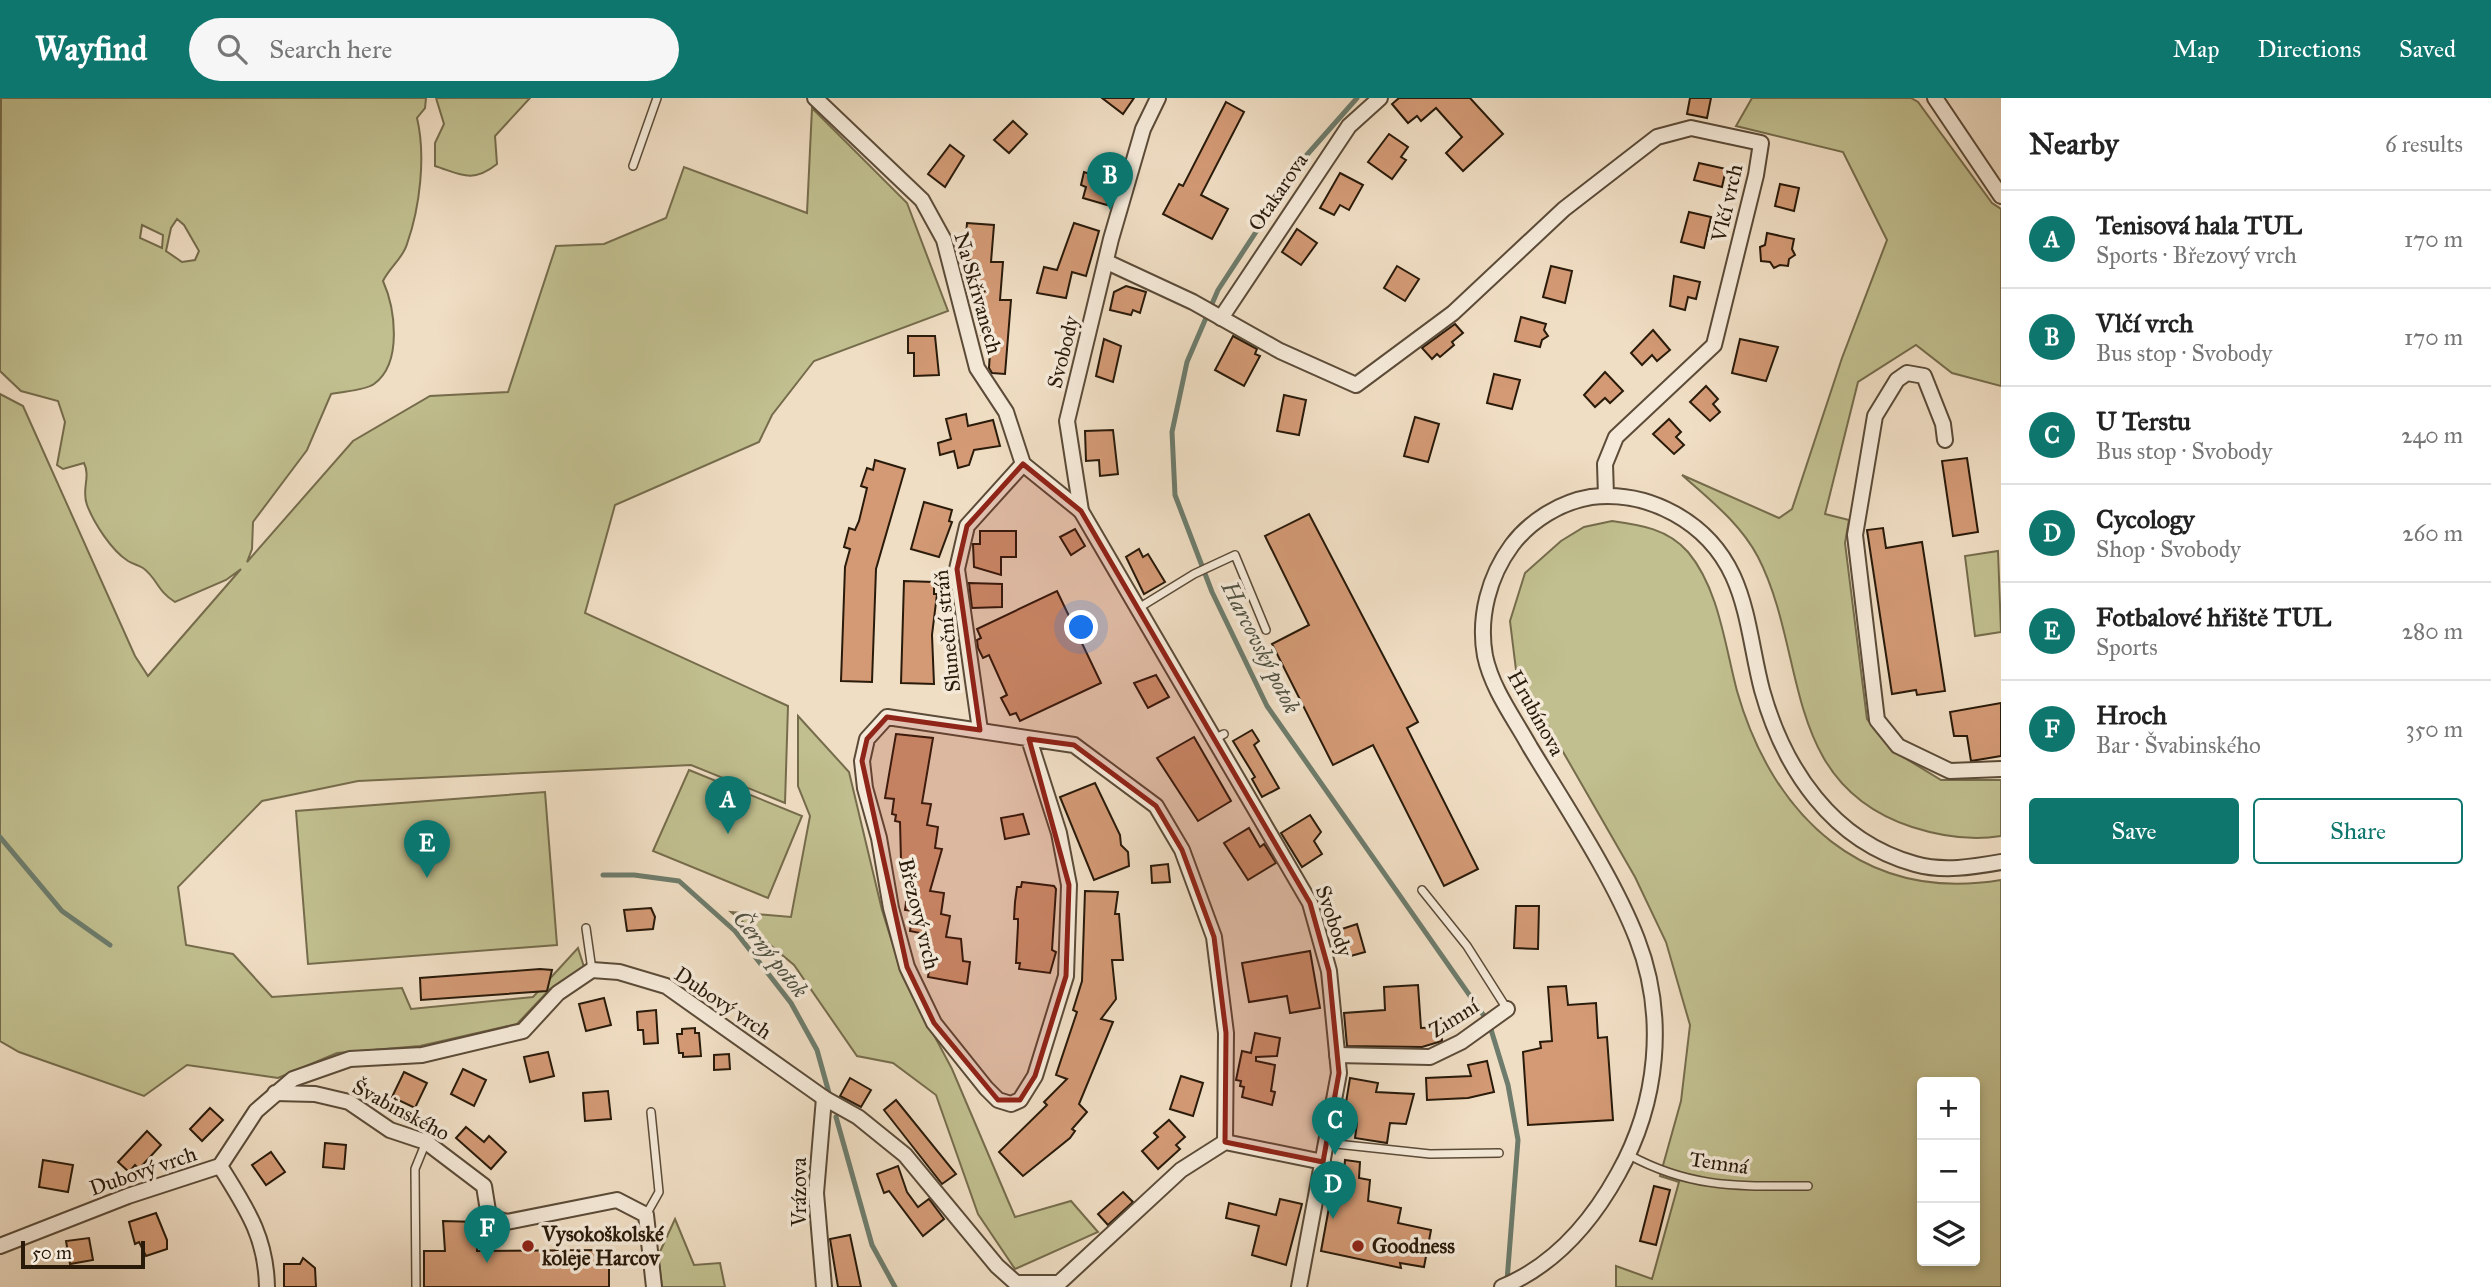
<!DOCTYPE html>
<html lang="en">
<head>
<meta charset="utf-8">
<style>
  body { margin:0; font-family:"IM FELL Great Primer",serif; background:#f6f6f6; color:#222 }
  .controls { position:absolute; right:21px; bottom:21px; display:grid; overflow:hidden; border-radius:7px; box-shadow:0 4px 10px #0003 }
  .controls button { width:63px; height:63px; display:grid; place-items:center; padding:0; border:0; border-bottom:2px solid #e0e0e0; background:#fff; color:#222; font:35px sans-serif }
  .scale { position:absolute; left:21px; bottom:18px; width:124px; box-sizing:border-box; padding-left:7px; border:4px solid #291a0a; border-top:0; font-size:19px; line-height:24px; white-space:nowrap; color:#291a0a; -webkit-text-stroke:5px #f5ead9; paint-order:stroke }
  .you { position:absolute; left:1082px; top:530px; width:24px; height:24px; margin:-18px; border:5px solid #fff; border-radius:50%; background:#1a73e8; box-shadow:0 0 0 10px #1a73e833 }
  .badge { display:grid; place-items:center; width:46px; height:46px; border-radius:50%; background:#0f766e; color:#fff; font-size:23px; font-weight:700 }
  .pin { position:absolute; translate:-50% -58px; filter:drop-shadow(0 2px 4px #0008) }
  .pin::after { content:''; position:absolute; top:37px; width:24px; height:21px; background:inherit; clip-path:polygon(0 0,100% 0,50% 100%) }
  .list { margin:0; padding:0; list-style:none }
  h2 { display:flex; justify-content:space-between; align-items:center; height:91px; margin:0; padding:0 28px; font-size:30px }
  h2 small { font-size:23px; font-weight:400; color:#767676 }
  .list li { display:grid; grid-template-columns:46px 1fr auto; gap:21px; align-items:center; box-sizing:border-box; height:98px; padding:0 28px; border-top:2px solid #e0e0e0 }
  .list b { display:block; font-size:26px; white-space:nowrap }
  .list p { margin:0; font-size:23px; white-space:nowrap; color:#767676 }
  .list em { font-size:23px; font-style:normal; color:#767676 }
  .actions { display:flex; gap:14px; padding:21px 28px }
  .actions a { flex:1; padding:16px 0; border:2px solid #0f766e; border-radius:7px; text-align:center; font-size:24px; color:#0f766e }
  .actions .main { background:#0f766e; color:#fff }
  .icon { flex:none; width:38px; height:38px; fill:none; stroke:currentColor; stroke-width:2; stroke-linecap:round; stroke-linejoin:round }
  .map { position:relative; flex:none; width:2001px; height:1189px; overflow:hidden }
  header { display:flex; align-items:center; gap:42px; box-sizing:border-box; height:98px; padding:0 35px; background:#0f766e; color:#fff }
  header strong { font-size:33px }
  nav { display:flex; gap:38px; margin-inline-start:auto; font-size:24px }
  .search { width:490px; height:63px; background:#f6f6f6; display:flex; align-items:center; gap:18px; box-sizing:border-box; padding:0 24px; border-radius:38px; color:#767676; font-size:26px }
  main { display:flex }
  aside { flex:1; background:#fff }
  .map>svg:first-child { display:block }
  .green { fill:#c1bf8f; stroke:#756c4c; stroke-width:2; fill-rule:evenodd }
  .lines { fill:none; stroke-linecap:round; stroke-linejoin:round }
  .stream { stroke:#6d7c6c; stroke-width:5 }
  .building { fill:#d39a75; stroke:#291a0a; stroke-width:2 }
  .service-casing { stroke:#5b4b38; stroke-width:10 }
  .minor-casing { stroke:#5b4b38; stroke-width:18 }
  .service { stroke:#f5ead9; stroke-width:7 }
  .minor { stroke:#f5ead9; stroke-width:14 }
  .marked { fill:#8f2418; fill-opacity:0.2; stroke:#8f2418; stroke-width:5; stroke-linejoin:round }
  .poi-dot { fill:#8f2418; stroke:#f5ead9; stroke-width:2.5 }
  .labels { text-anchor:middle; stroke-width:7; stroke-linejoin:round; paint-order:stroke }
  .street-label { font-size:21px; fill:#291a0a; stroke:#f5ead9 }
  .poi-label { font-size:21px; font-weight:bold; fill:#291a0a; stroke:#f5ead9; text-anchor:start }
  .water-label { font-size:23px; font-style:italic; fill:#515343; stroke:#f5ead9 }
</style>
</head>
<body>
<header>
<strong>Wayfind</strong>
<div class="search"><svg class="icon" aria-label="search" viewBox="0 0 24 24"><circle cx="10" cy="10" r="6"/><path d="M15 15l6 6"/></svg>Search here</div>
<nav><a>Map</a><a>Directions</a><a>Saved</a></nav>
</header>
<main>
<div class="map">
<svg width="2001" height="1189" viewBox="0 0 2001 1189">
  <rect width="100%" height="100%" fill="#f0dec4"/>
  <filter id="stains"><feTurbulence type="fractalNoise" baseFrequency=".00286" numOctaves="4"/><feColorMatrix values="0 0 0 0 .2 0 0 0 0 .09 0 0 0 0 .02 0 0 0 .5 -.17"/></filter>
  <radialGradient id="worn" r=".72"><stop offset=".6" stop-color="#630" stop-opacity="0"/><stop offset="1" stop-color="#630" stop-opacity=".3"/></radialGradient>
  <g class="green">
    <path d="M1,0H426L425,10L417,20C426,58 420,109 407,146C403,160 390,169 383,183C395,210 403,265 374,286C364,293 343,293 331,296L307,352L253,424L252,451L247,464L353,343L430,298L508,294L556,148L604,146L666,120L684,69L807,115L812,10L907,105L948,213L814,263L772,317L759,344L615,407L585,515L788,608L785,705L691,667L358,683L262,703L178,789L186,847L233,856L272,899L402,890L411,911L533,899L578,850L584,869L550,891L517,926L420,948L337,955L278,980L187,967L144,998L19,954L0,943V296L23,308L135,558L148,578L241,471L226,482L175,504C157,493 157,480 143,470C138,467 133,466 128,463C111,452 94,425 87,407C81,392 91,379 84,365L63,371L57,367L65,324L58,303L21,293L0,273ZM177,121L184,127L199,153L195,162L182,164L166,153L171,130ZM142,127L163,137L162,150L140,140Z"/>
    <path d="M436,0H530L495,38L497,66C472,86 460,76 435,68V45L444,26Z"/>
    <path d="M1752,0H1911L1918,4L1992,105L2001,111V288L1952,275L1916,247L1858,284L1825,416L1849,422L1845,445L1867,621L1895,654L1941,682H2001V738C1971,743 1940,738 1912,729C1780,686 1808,556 1758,459C1740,425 1710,402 1682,377L1779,420L1792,411L1842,260L1887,142L1843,54L1736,28Z"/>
    <path d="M1612,423C1641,427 1668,431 1688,454C1719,491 1725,548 1737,593C1773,719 1864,805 2001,782V1189H1616V1168L1652,1181L1679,1084L1660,1078L1681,1003L1690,927L1666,844L1635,779L1516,572L1510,523L1525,475L1561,443L1584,429ZM1922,984H1975V1163H1922Z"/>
    <polygon points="1998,453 2001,534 1975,538 1965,458"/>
    <polygon points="798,618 849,674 882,812 903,879 952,971 1015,1119 1071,1103 1098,1134 1015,1171 978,1116 936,997 893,965 857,958 794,867 731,814 791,819 810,718 798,688"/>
    <polygon points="689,672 802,718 768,800 653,753"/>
    <polygon points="545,694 557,847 308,866 296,713"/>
    <polygon points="675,1121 694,1167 720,1165 725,1189 662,1189 658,1158"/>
  </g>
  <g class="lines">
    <g class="stream">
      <polyline points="1357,0 1305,59 1218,192 1187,264 1172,334 1175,397 1212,494 1267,608 1489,925 1508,987 1518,1042 1507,1183"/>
      <polyline points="0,739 62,813 110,847"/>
      <polyline points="603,777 634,777 679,783 735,833 791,905 817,952 829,995"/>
      <polyline points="836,1019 872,1147 895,1189"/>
    </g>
  </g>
  <g class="building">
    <polygon points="1102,0 1134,0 1123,16"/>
    <polygon points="1399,0 1470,0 1503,36 1463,73 1446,55 1462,39 1436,10 1421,23 1417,18 1408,25 1392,6"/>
    <polygon points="1690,0 1711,0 1707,20 1687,16"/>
    <polygon points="1226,4 1244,14 1201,97 1228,111 1212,141 1163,116 1179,86 1183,88"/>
    <polygon points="1013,23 1027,36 1009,55 994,42"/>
    <polygon points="1389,36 1408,49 1401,59 1406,62 1392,81 1368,64"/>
    <polygon points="950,47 964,58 945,89 928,76"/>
    <polygon points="1699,65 1726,71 1722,89 1694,82"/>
    <polygon points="1092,67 1116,74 1107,107 1083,100 1086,89 1081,87 1084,74 1090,76"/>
    <polygon points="1340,75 1363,87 1349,112 1340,107 1334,117 1320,110"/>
    <polygon points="1780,86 1799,90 1794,113 1775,108"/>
    <polygon points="1689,114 1711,119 1704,150 1681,144"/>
    <polygon points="967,125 994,127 991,164 1003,164 1000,202 1011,202 1005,276 992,275 989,270 991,238 981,237 984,201 973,200 976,163 964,162"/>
    <polygon points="1074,125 1099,133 1086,178 1072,174 1066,200 1037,195 1044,169 1057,172"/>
    <polygon points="1297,131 1317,145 1301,167 1282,154"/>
    <polygon points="1767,135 1794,141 1792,151 1795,157 1789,161 1788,168 1780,167 1774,170 1770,164 1761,163 1760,149 1765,147"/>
    <polygon points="1397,168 1419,181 1405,203 1384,190"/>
    <polygon points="1551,168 1572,173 1565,205 1543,199"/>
    <polygon points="1674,178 1700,184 1696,201 1688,199 1685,212 1670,208"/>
    <polygon points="1126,188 1146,194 1140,215 1133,212 1131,217 1110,212 1114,194"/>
    <polygon points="1521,219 1546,226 1544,232 1548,238 1542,242 1540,249 1515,243"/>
    <polygon points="1455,226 1463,235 1452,244 1454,247 1440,259 1437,256 1432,261 1422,250"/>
    <polygon points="1653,232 1670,252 1657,263 1652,257 1642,267 1631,255"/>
    <polygon points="908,238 935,238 939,277 914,278 914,255 908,255"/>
    <polygon points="1233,238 1257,251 1255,256 1260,258 1244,288 1215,272"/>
    <polygon points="1104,241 1121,248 1113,284 1096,278"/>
    <polygon points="1740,241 1778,249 1766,283 1732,275"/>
    <polygon points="1605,274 1623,293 1610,305 1605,300 1595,309 1584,297"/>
    <polygon points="1494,276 1520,282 1512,311 1487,305"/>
    <polygon points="1706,288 1718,301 1713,306 1720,314 1710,323 1690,304"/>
    <polygon points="1284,297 1306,302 1299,337 1277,333"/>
    <polygon points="966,316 968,328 993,322 1000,348 974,352 969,367 958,370 954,353 940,357 938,345 951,341 946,321"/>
    <polygon points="1415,319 1439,326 1428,364 1404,358"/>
    <polygon points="1669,321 1681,334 1676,339 1684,347 1674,356 1653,336"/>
    <polygon points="1113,332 1118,376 1100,378 1099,362 1086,363 1085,333"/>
    <polygon points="1967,360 1978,434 1953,438 1942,363"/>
    <polygon points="875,362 905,371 876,471 872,584 841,583 845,469 850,451 844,449 849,430 855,432 859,423 867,390 861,388 867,370 873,372"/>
    <polygon points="924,404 952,412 949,423 952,424 939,459 911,451"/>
    <polygon points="1309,416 1418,624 1407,630 1478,771 1444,788 1373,647 1333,667 1272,546 1309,527 1265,438"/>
    <polygon points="1883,430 1886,450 1922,444 1945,593 1917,597 1916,592 1892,596 1867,432"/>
    <polygon points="1075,431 1085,448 1071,457 1060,439"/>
    <polygon points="980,433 1016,433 1016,459 1001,459 1001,477 974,469 973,446 980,446"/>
    <polygon points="1139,451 1143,459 1148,456 1165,484 1144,496 1126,459"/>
    <polygon points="904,483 934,484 934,496 937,496 932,537 934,586 901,585"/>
    <polygon points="969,485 1002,486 1002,509 972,510"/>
    <polygon points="1057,493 1101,585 1020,623 1016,615 1010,617 1001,600 1007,597 989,557 983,560 978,550 977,542 981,540 977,531"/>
    <polygon points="1156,577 1169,599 1148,610 1134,585"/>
    <polygon points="2001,605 2001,658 1971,663 1967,638 1954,638 1950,614"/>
    <polygon points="1252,632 1259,643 1254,647 1279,690 1262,699 1252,681 1255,679 1233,643"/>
    <polygon points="896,636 933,640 922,705 931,706 927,727 938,729 935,750 942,751 930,793 944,795 941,816 950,818 946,839 961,841 963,863 970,864 967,886 928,879 931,859 923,857 925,836 910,833 913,813 905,812 911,769 904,768 904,762 901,762 900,724 895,723 896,717 892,716 894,701 885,700"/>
    <polygon points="1194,639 1231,703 1198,723 1157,660"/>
    <polygon points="1095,685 1120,737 1121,747 1128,754 1129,768 1094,782 1060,699"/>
    <polygon points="1023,716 1029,736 1005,741 1001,720"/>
    <polygon points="1310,717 1321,734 1314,743 1322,756 1302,769 1281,735"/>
    <polygon points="1249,730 1260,749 1264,746 1276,765 1248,782 1224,745"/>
    <polygon points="1168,766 1170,784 1152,785 1151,768"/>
    <polygon points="1022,784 1054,788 1056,791 1052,852 1056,854 1050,875 1019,871 1020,865 1016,865 1018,827 1018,821 1014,821 1015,804 1017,789 1021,789"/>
    <polygon points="1085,793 1118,794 1115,816 1119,816 1123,862 1112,862 1116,901 1101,921 1113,924 1079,1006 1087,1014 1072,1031 1075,1033 1070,1040 1023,1078 999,1054 1047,1007 1044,1004 1067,981 1056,977 1077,914 1073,912 1082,883"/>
    <polygon points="1516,808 1539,808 1538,851 1514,850"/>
    <polygon points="651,810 655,819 653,831 627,833 624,812"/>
    <polygon points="1357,826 1365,854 1347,859 1339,832"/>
    <polygon points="1310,853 1320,910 1290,915 1287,898 1249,904 1242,865"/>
    <polygon points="540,871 552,872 547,893 421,902 420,880"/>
    <polygon points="1418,887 1421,930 1441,929 1442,943 1422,949 1347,948 1344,915 1385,912 1384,889"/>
    <polygon points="1566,888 1568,907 1596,905 1598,940 1607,939 1613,1022 1528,1027 1523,954 1541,950 1540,944 1552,943 1548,889"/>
    <polygon points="604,900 611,927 586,933 579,906"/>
    <polygon points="656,912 658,945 644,946 643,932 638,932 637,914"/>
    <polygon points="695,930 695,935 699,935 701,958 683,959 683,955 679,955 677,936 682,936 682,931"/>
    <polygon points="1255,935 1280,940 1277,958 1256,959 1256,963 1275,967 1271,993 1275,994 1272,1007 1242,999 1244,989 1240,988 1241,983 1236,982 1242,953 1251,955"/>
    <polygon points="548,954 554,978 530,984 524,959"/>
    <polygon points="729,956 730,971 714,972 714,957"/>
    <polygon points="1487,963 1494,994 1468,1000 1427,1002 1426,980 1471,978 1468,967"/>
    <polygon points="463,971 486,982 474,1008 451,996"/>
    <polygon points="404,974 427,985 415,1010 392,999"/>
    <polygon points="1181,978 1203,985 1193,1018 1170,1011"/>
    <polygon points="850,980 871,992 861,1009 840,998"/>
    <polygon points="1350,980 1378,985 1376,994 1414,996 1406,1026 1390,1025 1387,1045 1355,1040 1357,1025 1343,1023"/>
    <polygon points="608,993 611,1021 585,1023 583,995"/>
    <polygon points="896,1002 956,1076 942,1086 884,1012"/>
    <polygon points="210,1010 223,1022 202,1043 190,1031"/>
    <polygon points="1169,1022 1185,1039 1176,1047 1180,1051 1158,1071 1142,1053 1158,1039 1154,1035"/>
    <polygon points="466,1029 484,1044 489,1038 506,1054 491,1071 456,1040"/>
    <polygon points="147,1033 161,1047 139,1071 135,1067 129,1074 118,1064"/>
    <polygon points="325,1045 346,1047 344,1071 323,1069"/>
    <polygon points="271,1054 285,1074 266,1087 252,1067"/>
    <polygon points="43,1062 73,1067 68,1094 39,1089"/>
    <polygon points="1345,1062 1360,1064 1359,1080 1370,1082 1368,1103 1401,1110 1398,1125 1431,1132 1424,1169 1400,1165 1401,1170 1321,1153 1330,1104 1341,1106"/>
    <polygon points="898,1068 907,1094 918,1109 929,1101 944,1121 923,1138 889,1093 884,1095 877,1076"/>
    <polygon points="1654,1088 1670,1092 1656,1147 1640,1143"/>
    <polygon points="1123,1094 1133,1104 1108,1127 1098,1116"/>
    <polygon points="1280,1101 1302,1106 1286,1167 1252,1157 1259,1128 1226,1120 1229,1105 1276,1117"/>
    <polygon points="156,1115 167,1142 167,1151 146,1158 139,1144 135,1146 129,1124"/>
    <polygon points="443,1123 477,1124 477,1153 609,1152 609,1189 424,1189 424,1153 445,1153"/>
    <polygon points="850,1137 861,1189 838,1189 830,1141"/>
    <polygon points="89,1140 93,1162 70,1166 66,1143"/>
    <polygon points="303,1160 315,1170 316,1189 284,1189 284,1166 300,1166"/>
  </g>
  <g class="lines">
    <defs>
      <g id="service">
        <polyline points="633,68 657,0"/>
        <polyline points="1137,511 1194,476 1235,457 1266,532"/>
        <polyline points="1214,641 1224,636"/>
        <polyline points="1422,792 1467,848 1507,911"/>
        <polyline points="586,830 592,872"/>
        <polyline points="1327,1045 1430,1056 1499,1055"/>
        <path d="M1629,1057C1692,1091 1739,1088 1808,1088"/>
        <polyline points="646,1117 659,1094 651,1014"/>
        <polyline points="416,1189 415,1071 426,1044"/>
      </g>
      <g id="minor">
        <polyline points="815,0 922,102 944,142 977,270 1006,314 1023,366 1081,413"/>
        <polyline points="1158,0 1143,31 1111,141 1067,323 1081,413 1310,805 1329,873 1339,975 1299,1189"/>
        <polyline points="1935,0 2001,98"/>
        <polyline points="1107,164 1193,204 1280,253 1356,287 1453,215 1564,111 1657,39 1691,30 1761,45 1756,77 1714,247 1616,339 1605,366 1606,398"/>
        <polyline points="1221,220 1349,28 1380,0"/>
        <polyline points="1945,342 1943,326 1924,278 1907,275 1897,282 1875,318 1855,437 1877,622 1898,648 1950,673 2001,671"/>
        <polyline points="980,632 957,471 967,428 1023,366"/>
        <polyline points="1029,641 1059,735 1069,787 1066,878 1035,978 1020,1002 1011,1006 998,1002 986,990 934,925 907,869 891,810 879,740 865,690 862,663 867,641 887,619 1074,647 1156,708 1182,752 1214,839 1226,935 1225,1044"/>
        <polyline points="1337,957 1430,959 1461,944 1507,911"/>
        <polyline points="275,995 315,996 349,1004 390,1032 426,1044 484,1088 489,1119 507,1124 617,1102 646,1117 654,1189"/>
        <polyline points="824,1000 816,1095 824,1189"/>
        <path d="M220,1068C246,1110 266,1138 267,1189"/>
        <polyline points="0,1148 128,1098 220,1068 256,1013 293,981 350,961 422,957 523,933 558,895 592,872 619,874 666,888 824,1000 858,1019 905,1057 997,1168 1016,1185 1059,1185 1181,1072 1225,1044 1323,1064"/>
        <path d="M1502,1189C1555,1167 1591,1125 1618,1076C1658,1005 1667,918 1637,841C1613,779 1565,707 1530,649C1514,620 1492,591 1485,558C1478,519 1489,478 1512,447C1531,422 1561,404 1591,399C1649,392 1708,424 1733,478C1749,513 1752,554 1762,592C1784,671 1832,743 1915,766C1943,774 1973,769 2001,764"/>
      </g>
    </defs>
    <use href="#service" class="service-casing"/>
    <use href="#minor" class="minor-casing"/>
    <use href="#service" class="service"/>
    <use href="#minor" class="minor"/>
  </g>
  <path class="marked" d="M1023,366L1081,413L1310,805L1329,873L1339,975L1323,1064L1225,1044L1226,935L1214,839L1182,752L1156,708L1074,647L1029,641L1069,787L1066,878L1035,978L1020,1002H998L934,925L907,869L862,663L867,641L887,619L980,632L957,471L967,428Z"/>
  <g class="poi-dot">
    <circle cx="528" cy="1148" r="7"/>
    <circle cx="1358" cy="1148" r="7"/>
  </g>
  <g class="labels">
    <g class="street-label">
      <text transform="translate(1278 94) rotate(-56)" y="7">Otakarova</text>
      <text transform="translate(1727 105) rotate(-77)" y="7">Vlčí vrch</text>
      <text transform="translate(978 195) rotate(74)" y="7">Na Skřivanech</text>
      <text transform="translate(1063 254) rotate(-76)" y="7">Svobody</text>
      <text transform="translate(947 533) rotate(-96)" y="7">Sluneční stráň</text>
      <text transform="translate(1536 615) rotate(61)" y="7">Hrubínova</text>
      <text transform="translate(919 816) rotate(76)" y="7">Březový vrch</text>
      <text transform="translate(1334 823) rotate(71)" y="7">Svobody</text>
      <text transform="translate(723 905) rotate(34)" y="7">Dubový vrch</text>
      <text transform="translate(1454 920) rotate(-32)" y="7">Zimní</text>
      <text transform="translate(401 1012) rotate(28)" y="7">Švabinského</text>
      <text transform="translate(1719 1065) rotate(8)" y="7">Temná</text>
      <text transform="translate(143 1073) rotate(-19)" y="7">Dubový vrch</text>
      <text transform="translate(799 1094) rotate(-90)" y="7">Vrázova</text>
    </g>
    <g class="poi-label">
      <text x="542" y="1143">Vysokoškolské<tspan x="542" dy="24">koleje Harcov</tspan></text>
      <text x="1372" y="1155">Goodness</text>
    </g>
    <g class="water-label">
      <text transform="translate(1261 549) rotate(63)" y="8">Harcovský potok</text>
      <text transform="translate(771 856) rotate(51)" y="8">Černý potok</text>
    </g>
  </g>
  <rect width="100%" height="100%" filter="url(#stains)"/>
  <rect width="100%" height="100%" fill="url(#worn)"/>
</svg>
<div class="controls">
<button>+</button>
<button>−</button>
<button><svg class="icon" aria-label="layers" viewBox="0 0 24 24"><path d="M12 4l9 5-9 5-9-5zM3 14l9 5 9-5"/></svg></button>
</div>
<div class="scale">50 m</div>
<div class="you"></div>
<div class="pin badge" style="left:728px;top:736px">A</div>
<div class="pin badge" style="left:1110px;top:112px">B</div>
<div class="pin badge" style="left:1335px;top:1057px">C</div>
<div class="pin badge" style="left:1333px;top:1121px">D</div>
<div class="pin badge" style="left:427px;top:780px">E</div>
<div class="pin badge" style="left:487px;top:1165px">F</div>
</div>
<aside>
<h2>Nearby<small>6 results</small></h2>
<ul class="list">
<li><span class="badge">A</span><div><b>Tenisová hala TUL</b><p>Sports · Březový vrch</p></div><em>170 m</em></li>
<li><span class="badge">B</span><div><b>Vlčí vrch</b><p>Bus stop · Svobody</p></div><em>170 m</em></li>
<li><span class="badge">C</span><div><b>U Terstu</b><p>Bus stop · Svobody</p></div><em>240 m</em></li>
<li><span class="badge">D</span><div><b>Cycology</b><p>Shop · Svobody</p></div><em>260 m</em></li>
<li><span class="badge">E</span><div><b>Fotbalové hřiště TUL</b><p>Sports</p></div><em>280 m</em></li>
<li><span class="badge">F</span><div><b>Hroch</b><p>Bar · Švabinského</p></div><em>350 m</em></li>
</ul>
<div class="actions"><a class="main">Save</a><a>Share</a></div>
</aside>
</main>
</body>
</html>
